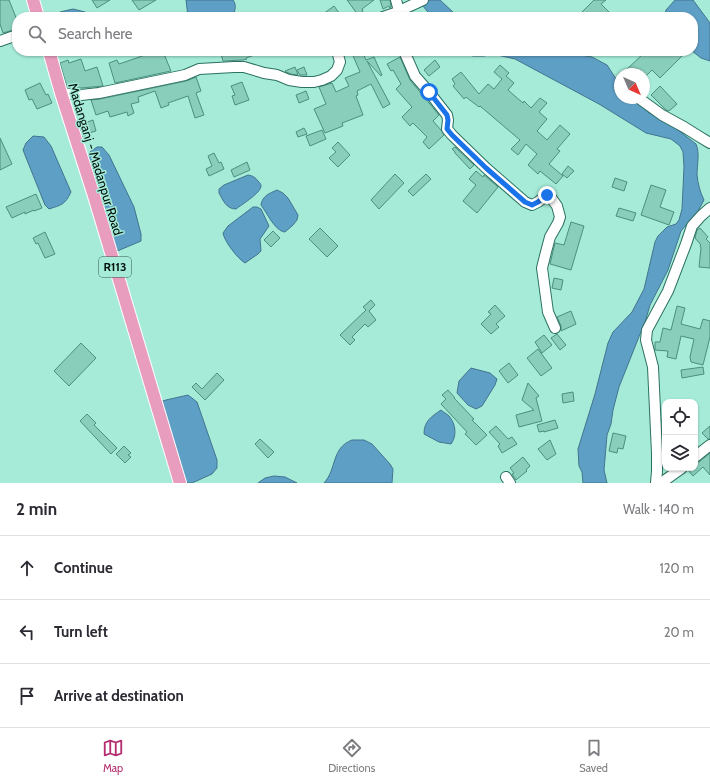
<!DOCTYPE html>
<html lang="en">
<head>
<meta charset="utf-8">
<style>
  body { margin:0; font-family:Cabin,sans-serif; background:#f7f7f7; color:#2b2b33 }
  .controls { position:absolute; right:12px; bottom:12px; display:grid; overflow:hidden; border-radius:8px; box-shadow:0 1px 3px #0004 }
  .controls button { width:36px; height:36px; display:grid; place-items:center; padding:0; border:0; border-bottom:1px solid #e1e1e2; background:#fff; color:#2b2b33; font:20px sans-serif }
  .compass { position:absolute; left:614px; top:68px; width:36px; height:36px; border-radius:50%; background:#fff; box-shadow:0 1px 3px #0004; rotate:136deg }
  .stop { position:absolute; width:12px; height:12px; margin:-9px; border:3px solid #1a73e8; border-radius:50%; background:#fff }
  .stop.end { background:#1a73e8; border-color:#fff; box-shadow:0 1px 4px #0008 }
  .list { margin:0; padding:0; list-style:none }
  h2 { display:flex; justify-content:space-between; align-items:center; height:52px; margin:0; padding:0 16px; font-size:17px }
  h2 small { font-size:13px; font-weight:400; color:#7c7c81 }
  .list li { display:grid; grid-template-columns:26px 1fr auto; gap:12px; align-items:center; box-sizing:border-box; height:64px; padding:0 16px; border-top:1px solid #e1e1e2 }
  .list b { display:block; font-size:15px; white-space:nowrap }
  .list em { font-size:13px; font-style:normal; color:#7c7c81 }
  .icon { flex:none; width:22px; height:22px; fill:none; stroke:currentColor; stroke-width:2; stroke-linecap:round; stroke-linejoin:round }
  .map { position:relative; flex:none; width:710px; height:483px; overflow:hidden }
  .search { position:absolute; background:#fff; box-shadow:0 1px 3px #0004; left:12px; right:12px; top:12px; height:44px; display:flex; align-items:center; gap:10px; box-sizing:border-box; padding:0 14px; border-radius:16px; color:#7c7c81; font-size:15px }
  .sheet { height:244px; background:#fff }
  nav { display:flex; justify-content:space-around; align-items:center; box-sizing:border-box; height:56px; border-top:1px solid #e1e1e2; background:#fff; font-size:11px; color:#7c7c81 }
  nav a { display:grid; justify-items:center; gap:2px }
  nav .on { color:#b42d6f }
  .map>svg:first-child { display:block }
  .water { fill:#5e9fc5; stroke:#42758e }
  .building { fill:#89cdbb; stroke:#4b8f7e }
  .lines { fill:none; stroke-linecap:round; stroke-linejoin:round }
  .minor-casing { stroke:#2b7161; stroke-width:12 }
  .major-casing { stroke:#fff; stroke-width:14 }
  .minor { stroke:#fff; stroke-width:10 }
  .major { stroke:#e89dbe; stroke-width:12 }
  .route { stroke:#1a73e8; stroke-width:5 }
  .labels { text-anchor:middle; stroke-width:3; stroke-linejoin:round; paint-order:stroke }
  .shield { fill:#a5ebd8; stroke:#32544a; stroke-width:1 }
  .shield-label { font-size:12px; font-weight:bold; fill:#00130d }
  .street-label { font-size:13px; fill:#00130d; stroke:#a5ebd8 }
</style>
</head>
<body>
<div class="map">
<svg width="710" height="483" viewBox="0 0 710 483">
  <rect width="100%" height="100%" fill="#a5ebd8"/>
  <g class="water">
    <path d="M186,0H233C237,5 235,12 232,17H188Z"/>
    <polygon points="418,0 440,0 454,13 459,17 432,17"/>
    <polygon points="675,0 693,0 710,23 710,61 701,58 692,51 693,17 665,17 666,10"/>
    <polygon points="73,9 85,12 93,17 55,17 60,12"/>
    <path d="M461,51H531L538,52L540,51H553L557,53L581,55L592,57L607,65L620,85V98H633L649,113L665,120L696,144C700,153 697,165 697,175C698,184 700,192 704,200L698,211L681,231L668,270L650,305L646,319L619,387L613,410L611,424L607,435L604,470L607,483H583L582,472L579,466L578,449L595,394L608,343L613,332L632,312L644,289L655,242L658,236L667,227L676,224L679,220L682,209L684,167L683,152L680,146L671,139L646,133L599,104L515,59L493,54L484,56H473L466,54Z"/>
    <path d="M33,136L44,137L51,146L71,192C65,205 61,205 49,209L45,205L23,150L26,143Z"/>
    <polygon points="97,147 102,147 109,155 134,207 141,234 141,241 115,252 85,160 90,152"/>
    <path d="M248,175C253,176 255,177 258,181C260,183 261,184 261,186C261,193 241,205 236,209C226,209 223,200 219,193V189L224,185Z"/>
    <path d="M277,190L283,193L288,198L298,215L297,220L293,225L285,232C275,231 267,213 261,205C262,196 270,193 277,190Z"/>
    <path d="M253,207H257L261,209L269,226L260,239L261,251L258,254L245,263C238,259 224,241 223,233L228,226Z"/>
    <polygon points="471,368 490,373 497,379 495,385 482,406 476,409 468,405 457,393 459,381"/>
    <polygon points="188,395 197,402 217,460 217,468 212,474 192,483 185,483 159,402 166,400"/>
    <path d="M441,410C443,412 447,414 449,416C456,424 457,436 451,444L439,442L424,434C424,421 431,417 441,410Z"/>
    <path d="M352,440H364L372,444L390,464L393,469L392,483H324C337,469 331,448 352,440Z"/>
    <polygon points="274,476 285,477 297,483 258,483 265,478"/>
  </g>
  <g class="building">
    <polygon points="0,0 9,0 17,20 17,29 3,33 0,24"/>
    <polygon points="92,0 110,0 97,8"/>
    <polygon points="132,0 156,0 139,10"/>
    <polygon points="347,0 374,0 362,9 363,11 358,15"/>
    <polygon points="380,0 390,0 391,7 390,8 389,6 383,9"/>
    <polygon points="594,0 606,0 601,4 610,13 606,17 586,17 582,12"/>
    <polygon points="334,6 342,17 319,17"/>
    <polygon points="150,51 158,51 160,55 164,54 171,71 115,83 109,63 117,60 119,64 151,53"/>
    <polygon points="230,51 263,51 263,52 246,58 247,59 243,60 223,61 221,54"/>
    <polygon points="351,51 362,51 366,60 374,57 382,75 381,76 367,61 390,104 383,108 371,84 357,91 358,95 356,96 363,115 342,123 343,126 325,133 314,109 326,104 319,87 332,83 336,92 349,86 345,78 360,72"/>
    <polygon points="646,51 679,51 683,55 660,78 652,70 644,78 644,74 622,74"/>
    <polygon points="400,57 410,80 439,115 433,121 441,130 444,135 429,149 423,142 427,137 413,123 410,126 402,117 412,107 396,89 401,84 393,70 391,71 387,64"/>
    <polygon points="81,59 85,71 97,67 103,86 81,88 67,87 60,63 68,60 69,63"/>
    <polygon points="435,60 440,67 429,76 424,70"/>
    <polygon points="500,65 509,73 506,76 514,83 508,90 523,103 524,101 531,108 540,98 547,103 539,112 547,119 537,131 547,140 560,125 570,134 557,149 560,151 549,164 563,176 556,184 540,171 538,174 528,165 537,154 526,144 518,155 511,149 520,140 480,106 479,107 466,97 464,99 453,86 455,84 452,79 461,72 479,94 488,84 494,89 502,79 494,72"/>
    <polygon points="295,67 298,75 291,74 286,72 285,71"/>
    <polygon points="304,67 307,75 300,75 297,70"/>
    <polygon points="196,77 201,91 196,93 204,115 195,118 188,96 168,103 169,105 161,108 155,91 138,97 139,102 131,104 134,113 128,116 127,112 110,117 108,111 96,115 91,100 100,99 186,81"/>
    <polygon points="242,82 249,100 235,105 232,96 235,95 231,86"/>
    <polygon points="40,83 46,95 48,94 52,103 37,109 32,99 29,100 25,90"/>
    <polygon points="660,86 677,104 669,111 666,110 651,95"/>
    <polygon points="306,91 309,99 299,103 296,95"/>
    <polygon points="80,120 82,124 93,120 96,131 85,134 86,137 83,138 78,121"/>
    <polygon points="304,128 307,134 298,137 296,132"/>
    <polygon points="322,130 326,139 310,146 306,136"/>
    <polygon points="0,138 12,164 0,170"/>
    <polygon points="338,142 350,155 338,167 329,158 336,152 332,148"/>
    <polygon points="455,147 474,165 470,169 455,153 455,152 452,149"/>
    <polygon points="214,153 219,163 221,162 224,169 209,176 206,169 212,166 208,156"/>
    <polygon points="247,162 250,170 234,177 231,170"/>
    <polygon points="568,166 574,171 567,178 562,174"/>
    <polygon points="476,171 483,177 484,175 498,187 477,213 463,201 476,185 469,179"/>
    <polygon points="395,174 404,183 379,209 371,200"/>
    <polygon points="426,174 431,179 413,196 408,191"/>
    <polygon points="615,178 627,182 624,191 612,187"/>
    <polygon points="651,185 666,190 660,207 674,212 669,225 641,215"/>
    <polygon points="36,194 42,208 34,211 34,210 25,214 25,212 12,218 6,207"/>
    <polygon points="619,208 636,213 633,221 616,216"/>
    <polygon points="571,222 584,226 571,270 550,264 555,243 564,245"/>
    <polygon points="320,228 338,246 327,257 309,239"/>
    <polygon points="700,228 708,237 706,239 710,243 710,268 699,267 701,248 700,246 701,245 695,238 697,230"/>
    <polygon points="273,231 280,238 271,247 264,240"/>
    <polygon points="45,232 55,254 45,258 38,243 36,244 33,238"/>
    <polygon points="554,278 563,280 561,290 552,288"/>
    <polygon points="371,300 375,305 369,311 376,320 368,327 365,324 352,337 355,340 350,345 340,335 366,310 363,307"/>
    <polygon points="495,305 505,316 496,324 499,327 491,334 481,324 491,314 488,312"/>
    <polygon points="677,306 685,308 681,324 700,329 703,319 710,321 710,337 703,365 691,362 690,357 694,339 681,336 676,359 667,357 668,351 655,350 655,342 660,342 663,328 671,330"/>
    <polygon points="571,311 576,324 561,331 561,326 557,317"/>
    <polygon points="557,334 566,345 560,350 551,338"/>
    <polygon points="544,335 552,345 542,353 535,342"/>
    <polygon points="81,343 96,358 69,386 54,371"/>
    <polygon points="538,349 552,368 541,376 527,358"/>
    <polygon points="509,363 518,375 508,383 499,371"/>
    <polygon points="703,367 704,374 682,378 681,370"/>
    <polygon points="217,373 224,380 205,400 192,387 196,383 202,389"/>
    <polygon points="528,383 539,396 536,398 542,421 519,427 516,415 534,410 522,400"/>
    <polygon points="448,390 455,398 454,398 474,419 472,420 487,435 476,445 465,434 467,432 441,404 446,399 442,395"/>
    <polygon points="573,392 574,401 563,403 562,394"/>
    <polygon points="87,414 96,423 94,425 117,448 111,454 80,421"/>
    <polygon points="665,417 665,442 664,442 663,439 662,418"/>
    <polygon points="555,420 558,428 544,432 544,431 539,432 537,425"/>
    <polygon points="496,426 508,439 512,437 517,444 502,453 498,446 500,444 489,432"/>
    <polygon points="710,426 710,439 708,439 702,433"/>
    <polygon points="613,433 626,436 623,449 618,448 617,453 609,451"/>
    <polygon points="260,439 274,452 268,458 255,444"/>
    <polygon points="550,440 556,454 547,460 538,449"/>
    <polygon points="124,446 131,453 128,455 131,457 125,463 116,454"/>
    <polygon points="710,453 710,475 703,467 693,476 688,470 688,468 695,468 695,463 699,462"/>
    <polygon points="523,457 530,466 526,470 527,471 516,480 512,474 514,473 510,468"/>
  </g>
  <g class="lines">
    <defs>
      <g id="minor">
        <polyline points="396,0 399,11"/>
        <polyline points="383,17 395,13 423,0"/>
        <polyline points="0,41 17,35"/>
        <polyline points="404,51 415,76 429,92 447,115 448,120 447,129 452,135 486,168 525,202 532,205 538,202 547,195 552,199 557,206 560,217 558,223 550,237 546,252 542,268 548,312 555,328"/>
        <polyline points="61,93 81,95 99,93 185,75 199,69 234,67 244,67 264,73 277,75 289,80 302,82 314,82 322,80 331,76 337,70 340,62 337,51"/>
        <polyline points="640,99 662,115 684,127 700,137 710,143"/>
        <polyline points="695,457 710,445"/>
        <polyline points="506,477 510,483"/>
        <polyline points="656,483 657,471 657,453 653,367 646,340 647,330 668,291 686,244 692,226 701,216 710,208"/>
        <polyline points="661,483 682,468"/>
      </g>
      <g id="major">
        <polyline points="33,0 38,17"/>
        <polyline points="49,51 61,93 94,196 180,483"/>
      </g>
    </defs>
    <use href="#minor" class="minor-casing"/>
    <use href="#major" class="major-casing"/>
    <use href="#minor" class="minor"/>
    <use href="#major" class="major"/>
  </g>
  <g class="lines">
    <polyline class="route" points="429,92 447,115 448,120 447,129 452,135 486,168 525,202 532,205 538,202 547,195"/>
  </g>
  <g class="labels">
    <rect class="shield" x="99" y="257" width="32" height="20" rx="3"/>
    <g class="shield-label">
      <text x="115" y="271">R113</text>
    </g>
    <g class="street-label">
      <text transform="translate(96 159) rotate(73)" y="5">Madanganj - Madanpur Road</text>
    </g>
  </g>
</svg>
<div class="controls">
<button><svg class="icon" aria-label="locate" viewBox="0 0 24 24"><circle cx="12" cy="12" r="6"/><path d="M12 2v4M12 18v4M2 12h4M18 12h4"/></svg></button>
<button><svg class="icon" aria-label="layers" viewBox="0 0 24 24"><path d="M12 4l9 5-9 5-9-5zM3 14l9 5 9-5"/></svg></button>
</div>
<svg class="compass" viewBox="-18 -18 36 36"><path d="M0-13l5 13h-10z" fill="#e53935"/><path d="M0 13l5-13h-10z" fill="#7c7c81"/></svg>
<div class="stop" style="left:429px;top:92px"></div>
<div class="stop end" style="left:547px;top:195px"></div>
<div class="search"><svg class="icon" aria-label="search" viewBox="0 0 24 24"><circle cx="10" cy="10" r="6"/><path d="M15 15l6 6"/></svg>Search here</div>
</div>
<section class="sheet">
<h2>2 min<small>Walk · 140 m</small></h2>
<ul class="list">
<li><svg class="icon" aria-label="ahead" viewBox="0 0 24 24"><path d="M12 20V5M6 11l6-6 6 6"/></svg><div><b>Continue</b></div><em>120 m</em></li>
<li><svg class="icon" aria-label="left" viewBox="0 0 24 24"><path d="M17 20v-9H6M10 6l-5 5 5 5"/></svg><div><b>Turn left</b></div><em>20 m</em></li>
<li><svg class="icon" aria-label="arrive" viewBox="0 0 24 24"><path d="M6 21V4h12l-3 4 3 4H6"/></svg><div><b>Arrive at destination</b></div></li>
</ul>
</section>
<nav>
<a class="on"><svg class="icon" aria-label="map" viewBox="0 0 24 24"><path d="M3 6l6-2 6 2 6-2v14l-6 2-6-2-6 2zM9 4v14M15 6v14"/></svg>Map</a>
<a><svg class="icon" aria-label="directions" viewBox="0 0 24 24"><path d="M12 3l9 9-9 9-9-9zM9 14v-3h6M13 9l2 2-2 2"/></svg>Directions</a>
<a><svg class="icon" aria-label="saved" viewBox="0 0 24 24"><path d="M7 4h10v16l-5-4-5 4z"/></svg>Saved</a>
</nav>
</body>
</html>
